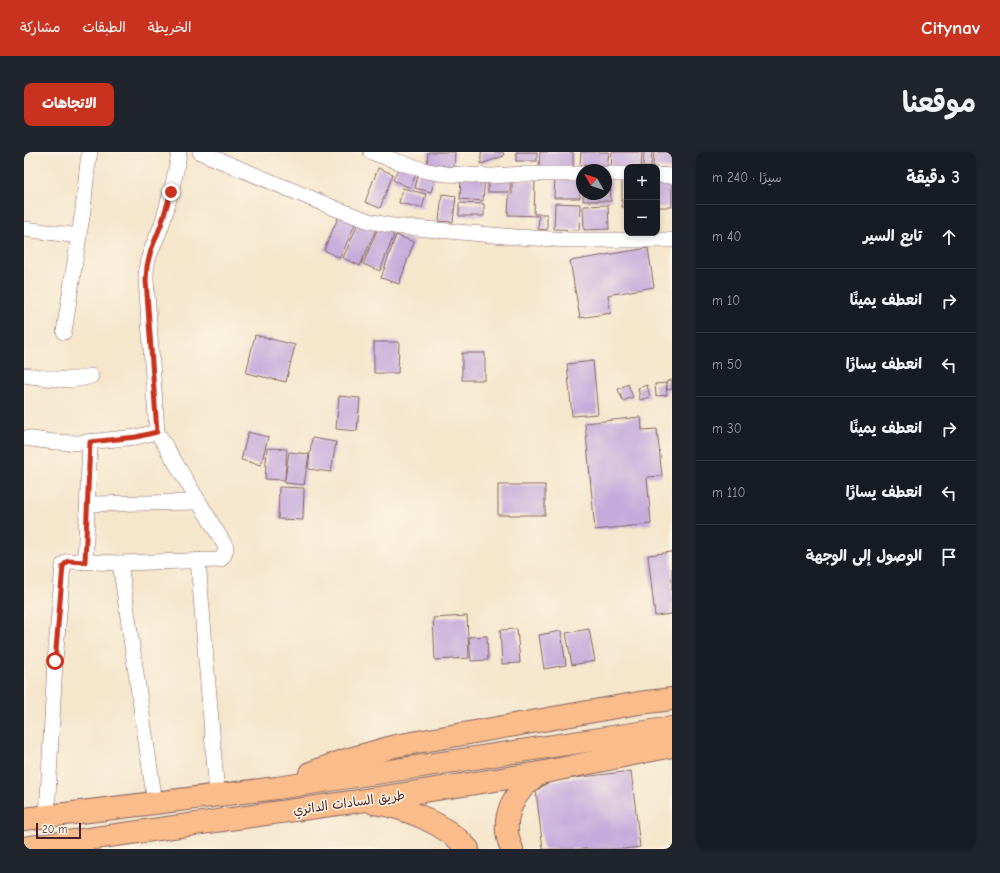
<!DOCTYPE html>
<html lang="ar">
<head>
<meta charset="utf-8">
<style>
  body { margin:0; font-family:"Comic Neue","Playpen Sans Arabic",sans-serif; background:#20242c; color:#f1f3f6; direction:rtl }
  .controls { position:absolute; right:12px; top:12px; display:grid; overflow:hidden; border-radius:8px; box-shadow:0 2px 6px #0003 }
  .controls button { width:36px; height:36px; display:grid; place-items:center; padding:0; border:0; border-bottom:1px solid #363941; background:#171b24; color:#f1f3f6; font:20px sans-serif }
  .compass { position:absolute; left:552px; top:12px; width:36px; height:36px; border-radius:50%; background:#171b24; box-shadow:0 2px 6px #0003; rotate:310deg }
  .scale { position:absolute; left:12px; bottom:10px; width:45px; box-sizing:border-box; padding-left:4px; border:2px solid #4a1f2b; border-top:0; font-size:11px; line-height:14px; white-space:nowrap; color:#4a1f2b; -webkit-text-stroke:3px #fcf5e5; paint-order:stroke }
  .stop { position:absolute; width:12px; height:12px; margin:-9px; border:3px solid #c8321e; border-radius:50%; background:#fff }
  .stop.end { background:#c8321e; border-color:#fff; box-shadow:0 1px 4px #0008 }
  .list { margin:0; padding:0; list-style:none }
  h2 { display:flex; justify-content:space-between; align-items:center; height:52px; margin:0; padding:0 16px; font-size:17px }
  h2 small { font-size:13px; font-weight:400; color:#9ea1a6 }
  .list li { display:grid; grid-template-columns:26px 1fr auto; gap:12px; align-items:center; box-sizing:border-box; height:64px; padding:0 16px; border-top:1px solid #363941 }
  .list b { display:block; font-size:15px; white-space:nowrap }
  .list em { font-size:13px; font-style:normal; color:#9ea1a6 }
  .icon { flex:none; width:22px; height:22px; fill:none; stroke:currentColor; stroke-width:2; stroke-linecap:round; stroke-linejoin:round }
  .map { position:relative; flex:none; width:648px; height:697px; overflow:hidden; direction:ltr; border-radius:8px }
  header { display:flex; align-items:center; gap:24px; box-sizing:border-box; height:56px; padding:0 20px; background:#c8321e; color:#fff }
  header strong { font-size:19px }
  nav { display:flex; gap:22px; margin-inline-start:auto; font-size:14px }
  .intro { display:flex; align-items:center; justify-content:space-between; box-sizing:border-box; height:96px; padding:0 24px }
  h1 { margin:0; font-size:28px }
  .button { padding:10px 18px; border-radius:8px; background:#c8321e; color:#fff; font-size:14px; font-weight:700 }
  main { display:flex; gap:24px; padding:0 24px }
  aside { flex:1; background:#171b24; border-radius:8px; box-shadow:0 2px 6px #0003 }
  .map>svg:first-child { display:block }
  .building { fill:#c5aadb }
  .lines { fill:none; stroke-linecap:round; stroke-linejoin:round }
  .minor-casing { stroke:#866563; stroke-width:16 }
  .highway-casing { stroke:#866563; stroke-width:24 }
  .minor { stroke:#fff; stroke-width:15 }
  .highway { stroke:#f9bc8a; stroke-width:22 }
  .route { stroke:#c8321e; stroke-width:5 }
  .labels { text-anchor:middle; stroke-width:3; stroke-linejoin:round; paint-order:stroke }
  .street-label { font-size:13px; fill:#4a1f2b; stroke:#fcf5e5 }
</style>
</head>
<body>
<header>
<strong>Citynav</strong>
<nav><a>الخريطة</a><a>الطبقات</a><a>مشاركة</a></nav>
</header>
<div class="intro"><h1>موقعنا</h1><a class="button">الاتجاهات</a></div>
<main>
<aside>
<h2>3 دقيقة<small>سيرًا · 240 m</small></h2>
<ul class="list">
<li><svg class="icon" aria-label="ahead" viewBox="0 0 24 24"><path d="M12 20V5M6 11l6-6 6 6"/></svg><div><b>تابع السير</b></div><em>40 m</em></li>
<li><svg class="icon" aria-label="right" viewBox="0 0 24 24"><path d="M7 20v-9h11M14 6l5 5-5 5"/></svg><div><b>انعطف يمينًا</b></div><em>10 m</em></li>
<li><svg class="icon" aria-label="left" viewBox="0 0 24 24"><path d="M17 20v-9H6M10 6l-5 5 5 5"/></svg><div><b>انعطف يسارًا</b></div><em>50 m</em></li>
<li><svg class="icon" aria-label="right" viewBox="0 0 24 24"><path d="M7 20v-9h11M14 6l5 5-5 5"/></svg><div><b>انعطف يمينًا</b></div><em>30 m</em></li>
<li><svg class="icon" aria-label="left" viewBox="0 0 24 24"><path d="M17 20v-9H6M10 6l-5 5 5 5"/></svg><div><b>انعطف يسارًا</b></div><em>110 m</em></li>
<li><svg class="icon" aria-label="arrive" viewBox="0 0 24 24"><path d="M6 21V4h12l-3 4 3 4H6"/></svg><div><b>الوصول إلى الوجهة</b></div></li>
</ul>
</aside>
<div class="map">
<svg width="648" height="697" viewBox="0 0 648 697">
  <rect width="100%" height="100%" fill="#fcf5e5"/>
  <filter id="ink" filterUnits="userSpaceOnUse"><feTurbulence type="fractalNoise" baseFrequency=".025" numOctaves="2"/><feDisplacementMap in="SourceGraphic" scale="8" xChannelSelector="R" yChannelSelector="G"/><feConvolveMatrix kernelMatrix="1 2 1 2 8 2 1 2 1" color-interpolation-filters="sRGB"/></filter>
  <filter id="wash" filterUnits="userSpaceOnUse"><feTurbulence type="fractalNoise" baseFrequency=".012" numOctaves="4" result="noise"/><feDisplacementMap in="SourceGraphic" scale="16" xChannelSelector="R" yChannelSelector="G"/><feGaussianBlur stdDeviation="0.9" result="paint"/><feColorMatrix in="noise" values="0 0 0 0 0 0 0 0 0 0 0 0 0 0 0 0 0 1.4 0 .05"/><feComposite in="paint" operator="in"/></filter>
  <g filter="url(#wash)">
    <rect width="100%" height="100%" fill="#f5e6cc"/>
    <g id="blocks">
      <g class="building">
        <polygon points="404,0 431,0 430,15 403,13"/>
        <polygon points="457,0 479,0 480,4 457,12"/>
        <rect x="492" y="0" width="21" height="9"/>
        <polygon points="516,0 549,0 549,16 515,15"/>
        <polygon points="557,0 585,0 583,16 556,13"/>
        <polygon points="588,0 618,0 617,15 603,15 587,17"/>
        <polygon points="620,0 628,0 627,15 619,15"/>
        <polygon points="630,0 648,0 648,17 629,15"/>
        <polygon points="376,12 393,20 386,36 369,28"/>
        <polygon points="354,16 369,22 356,56 341,50"/>
        <polygon points="395,20 412,24 407,40 391,36"/>
        <polygon points="531,23 556,24 556,46 530,46"/>
        <polygon points="437,25 461,26 459,49 436,47"/>
        <polygon points="582,25 586,25 587,49 559,49 559,42 582,42"/>
        <rect x="464" y="26" width="22" height="14"/>
        <polygon points="488,28 511,29 510,62 523,62 523,78 514,77 515,64 484,63 485,43 488,42"/>
        <rect x="598" y="29" width="5" height="26"/>
        <rect x="633" y="29" width="15" height="26"/>
        <polygon points="378,36 402,42 398,56 375,51"/>
        <polygon points="418,42 432,44 429,70 415,69"/>
        <polygon points="435,51 460,52 460,64 435,64"/>
        <polygon points="531,51 556,52 555,78 530,77"/>
        <polygon points="584,53 585,77 560,78 559,54"/>
        <polygon points="316,61 333,68 316,106 300,98"/>
        <polygon points="335,69 352,77 336,114 319,106"/>
        <polygon points="354,76 370,83 356,119 339,112"/>
        <polygon points="372,83 390,90 375,132 357,126"/>
        <polygon points="624,96 630,135 584,143 587,161 556,166 546,109"/>
        <polygon points="231,183 271,193 262,230 222,221"/>
        <polygon points="350,190 375,190 374,221 350,221"/>
        <rect x="438" y="201" width="23" height="27"/>
        <polygon points="569,209 574,262 548,264 543,212"/>
        <polygon points="648,228 648,237 643,238 643,229"/>
        <polygon points="642,231 643,243 632,244 631,232"/>
        <polygon points="604,232 609,245 599,249 594,237"/>
        <polygon points="623,233 626,245 616,248 614,236"/>
        <polygon points="315,244 336,246 333,279 312,277"/>
        <polygon points="617,265 618,278 633,277 638,324 623,325 627,372 571,378 561,271"/>
        <polygon points="224,280 244,285 237,313 217,308"/>
        <polygon points="288,286 312,290 307,320 284,317"/>
        <polygon points="243,296 263,297 261,327 265,300 285,302 280,333 261,331 261,328 241,327"/>
        <rect x="474" y="333" width="47" height="30"/>
        <polygon points="255,335 280,336 279,368 254,367"/>
        <polygon points="648,400 648,462 631,464 624,403"/>
        <polygon points="443,464 445,506 411,508 409,466"/>
        <polygon points="493,477 496,511 478,512 476,478"/>
        <polygon points="565,477 571,509 548,513 542,481"/>
        <polygon points="537,479 542,513 520,517 515,483"/>
        <polygon points="463,484 464,508 447,509 445,485"/>
        <polygon points="607,619 616,695 600,697 519,697 512,639 526,629"/>
      </g>
    </g>
  </g>
  <g filter="url(#ink)">
    <use href="#blocks" fill-opacity="0" stroke="#866563" stroke-width="1"/>
    <g class="lines">
      <defs>
        <g id="minor">
          <polyline points="176,0 310,56 345,69 369,74 492,85 546,88 648,88"/>
          <polyline points="347,0 375,10 403,19 421,22 468,24 501,22 558,22"/>
          <polyline points="582,22 603,22"/>
          <polyline points="633,23 648,24"/>
          <polyline points="0,77 55,84"/>
          <polyline points="40,180 59,58 64,9 66,0"/>
          <path d="M0,223C22,226 45,231 67,224"/>
          <polyline points="0,286 31,290 54,291 112,285 133,280"/>
          <polyline points="64,352 175,350"/>
          <polyline points="174,408 193,643"/>
          <polyline points="61,410 66,289"/>
          <polyline points="96,411 131,651"/>
          <path d="M23,664L31,509L39,413L44,409L96,411L196,408C201,404 201,400 202,395L133,280L122,128C122,123 122,117 123,112C126,98 133,86 138,72C145,48 152,25 155,0"/>
        </g>
        <g id="highway">
          <polyline points="286,621 322,608 371,594 615,551 648,547"/>
          <path d="M350,651C382,655 423,673 444,697"/>
          <polyline points="0,667 253,636 648,576"/>
          <polyline points="0,696 335,649 516,621 648,594"/>
          <path d="M488,697C474,667 490,638 516,621"/>
        </g>
      </defs>
      <use href="#minor" class="minor-casing"/>
      <use href="#highway" class="highway-casing"/>
      <use href="#minor" class="minor"/>
      <use href="#highway" class="highway"/>
    </g>
  </g>
  <g class="lines" filter="url(#ink)">
    <polyline class="route" points="31,509 39,414 44,409 61,410 66,290 112,285 133,280 122,128 123,114 127,98 137,73 147,40"/>
  </g>
  <g class="labels">
    <g class="street-label">
      <text transform="translate(325 650) rotate(-8)" y="5">طريق السادات الدائري</text>
    </g>
  </g>
</svg>
<div class="controls">
<button>+</button>
<button>−</button>
</div>
<svg class="compass" viewBox="-18 -18 36 36"><path d="M0-13l5 13h-10z" fill="#e53935"/><path d="M0 13l5-13h-10z" fill="#9ea1a6"/></svg>
<div class="scale">20 m</div>
<div class="stop" style="left:31px;top:509px"></div>
<div class="stop end" style="left:147px;top:40px"></div>
</div>
</main>
</body>
</html>
